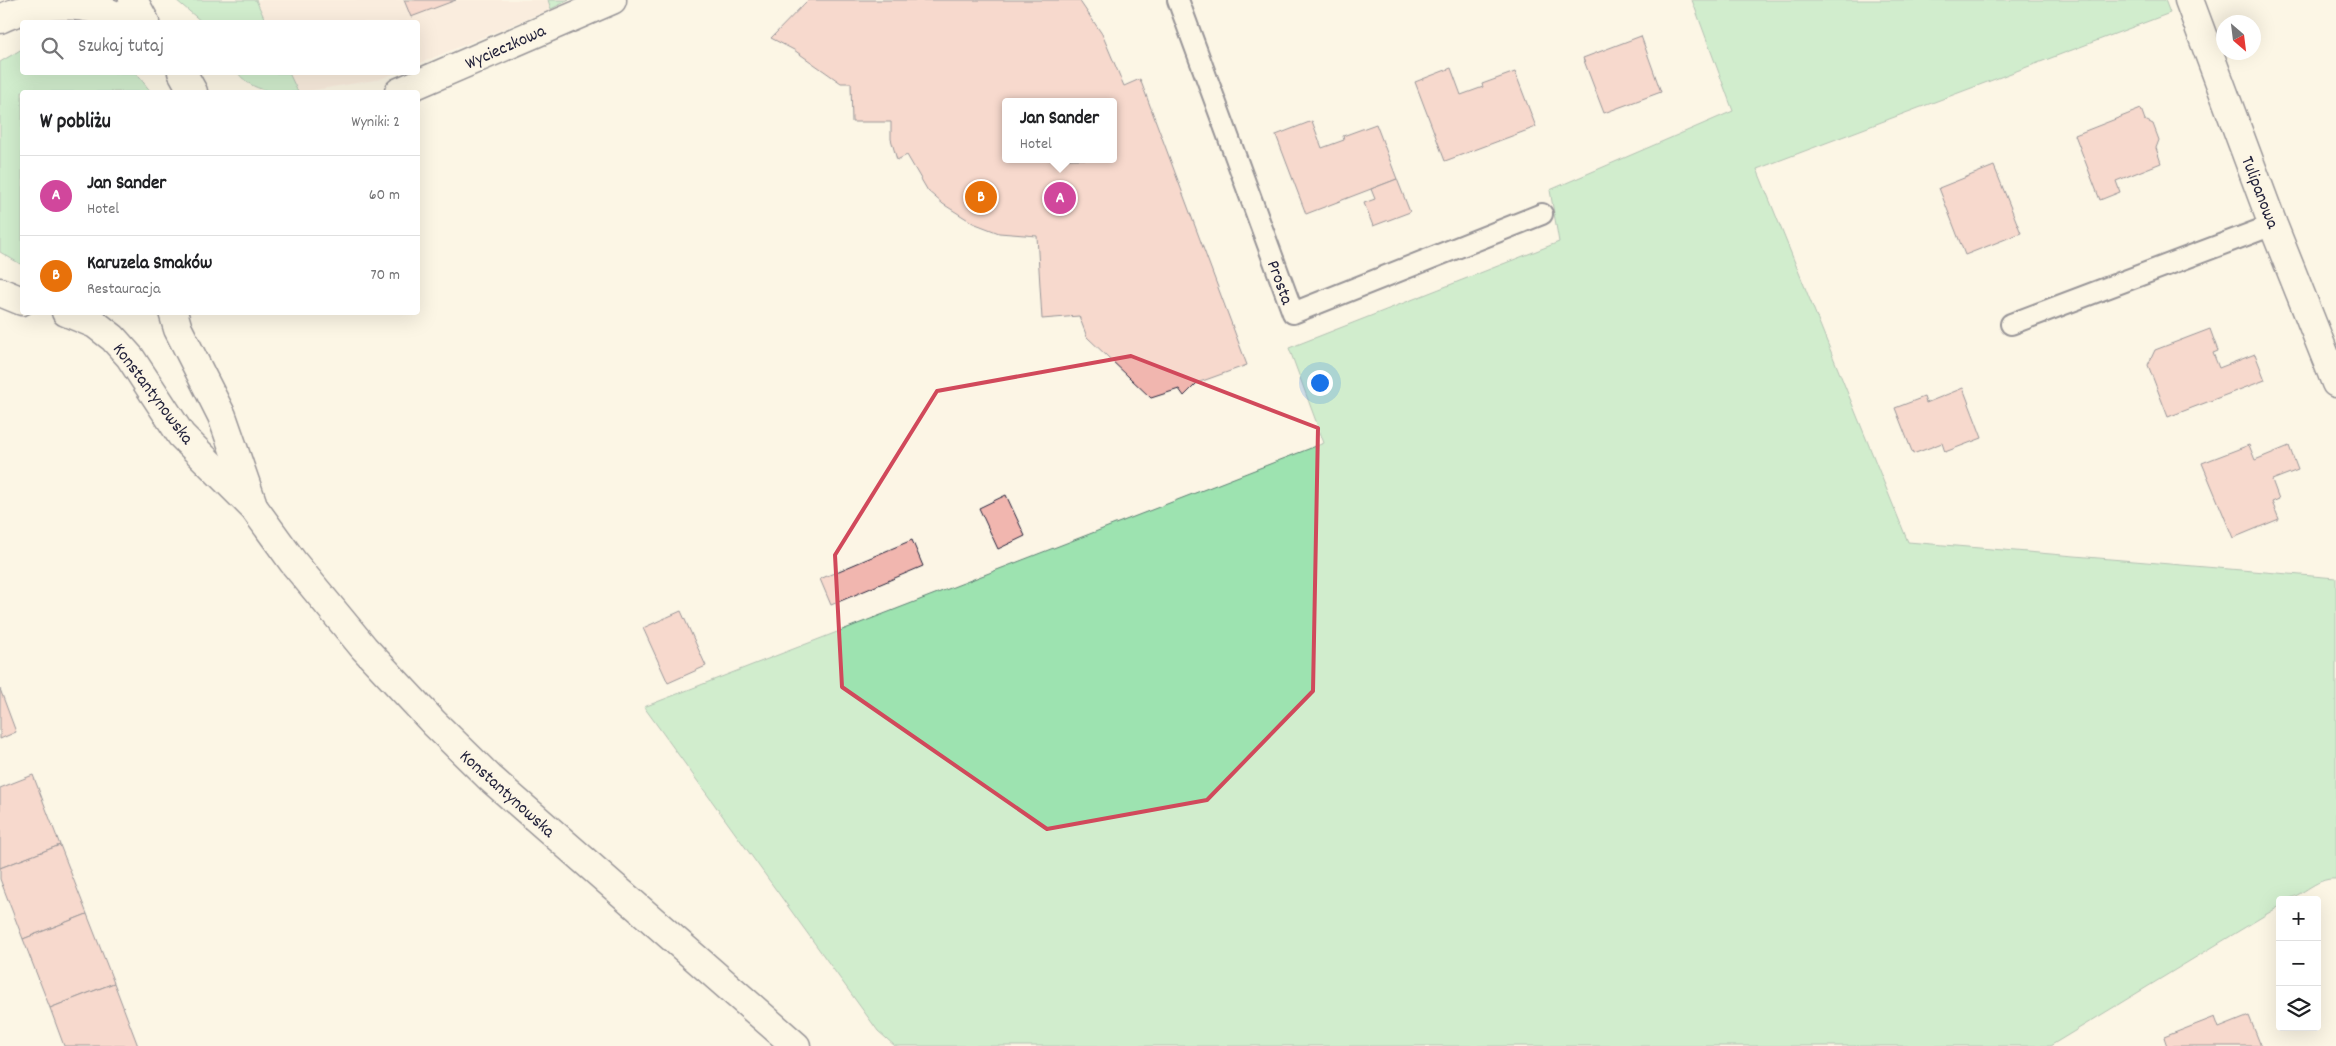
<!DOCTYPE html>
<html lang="pl">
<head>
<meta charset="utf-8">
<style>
  body { margin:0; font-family:Dekko,sans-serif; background:#f6f6f6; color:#202124 }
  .controls { position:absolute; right:15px; bottom:15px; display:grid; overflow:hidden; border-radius:5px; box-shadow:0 5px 20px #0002 }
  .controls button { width:45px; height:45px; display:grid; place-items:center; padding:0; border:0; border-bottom:1px solid #e0e0e0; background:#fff; color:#202124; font:25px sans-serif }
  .compass { position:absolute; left:2216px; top:15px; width:45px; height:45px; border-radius:50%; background:#fff; box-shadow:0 5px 20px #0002; rotate:152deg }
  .you { position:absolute; left:1319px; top:382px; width:18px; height:18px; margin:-12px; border:4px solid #fff; border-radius:50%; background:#1a73e8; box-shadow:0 0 0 8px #1a73e833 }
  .badge { display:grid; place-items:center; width:32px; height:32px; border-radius:50%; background:#111827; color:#fff; font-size:16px; font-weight:700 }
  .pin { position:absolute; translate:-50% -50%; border:2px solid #fff; box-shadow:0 1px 5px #0006 }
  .popup { position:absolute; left:1002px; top:98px; width:115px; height:65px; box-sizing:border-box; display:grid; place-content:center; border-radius:5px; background:#fff; filter:drop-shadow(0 1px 4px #0005); font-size:16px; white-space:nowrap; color:#757577 }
  .popup b { font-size:19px; color:#202124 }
  .popup::after { content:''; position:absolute; left:50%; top:100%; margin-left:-10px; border:10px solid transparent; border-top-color:#fff }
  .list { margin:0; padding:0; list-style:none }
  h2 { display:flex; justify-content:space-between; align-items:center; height:65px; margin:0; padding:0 20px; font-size:21px }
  h2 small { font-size:16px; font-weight:400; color:#757577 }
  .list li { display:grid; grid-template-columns:32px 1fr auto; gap:15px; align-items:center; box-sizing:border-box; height:80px; padding:0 20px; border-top:1px solid #e0e0e0 }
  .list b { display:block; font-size:19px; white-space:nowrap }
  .list p { margin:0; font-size:16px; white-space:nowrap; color:#757577 }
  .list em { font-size:16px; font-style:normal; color:#757577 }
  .icon { flex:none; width:28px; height:28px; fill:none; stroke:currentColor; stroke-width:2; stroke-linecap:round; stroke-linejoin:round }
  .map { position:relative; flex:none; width:2336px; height:1046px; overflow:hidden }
  .search { position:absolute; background:#fff; box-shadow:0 5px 20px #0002; left:20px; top:20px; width:400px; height:55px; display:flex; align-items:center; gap:12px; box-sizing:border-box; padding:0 18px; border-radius:5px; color:#757577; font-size:19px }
  .panel { position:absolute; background:#fff; box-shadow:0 5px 20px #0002; left:20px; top:90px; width:400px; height:225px; border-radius:5px }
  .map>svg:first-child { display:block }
  .built { fill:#f9e2d5 }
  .green { fill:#9de3b0; stroke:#608276 }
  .building { fill:#f1b6af; stroke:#22223b; fill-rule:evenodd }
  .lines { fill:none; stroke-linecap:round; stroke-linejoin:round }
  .service-casing { stroke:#22223b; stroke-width:24 }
  .minor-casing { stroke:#22223b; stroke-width:31 }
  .secondary-casing { stroke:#22223b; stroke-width:31 }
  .primary-casing { stroke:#22223b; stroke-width:31 }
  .service { stroke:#fcf5e5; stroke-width:20 }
  .minor { stroke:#fcf5e5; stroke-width:28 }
  .secondary { stroke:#fcf5e5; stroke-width:28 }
  .primary { stroke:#fcf5e5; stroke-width:28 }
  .marked { fill:none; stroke:#d1495b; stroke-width:4; stroke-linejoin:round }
  .labels { text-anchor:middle; stroke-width:4.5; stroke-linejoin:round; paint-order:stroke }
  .street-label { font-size:18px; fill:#22223b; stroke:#fcf5e5 }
</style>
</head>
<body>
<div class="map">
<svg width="2336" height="1046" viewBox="0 0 2336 1046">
  <rect width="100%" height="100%" fill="#fcf5e5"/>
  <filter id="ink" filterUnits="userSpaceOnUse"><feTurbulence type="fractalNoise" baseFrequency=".02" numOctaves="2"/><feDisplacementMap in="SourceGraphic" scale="10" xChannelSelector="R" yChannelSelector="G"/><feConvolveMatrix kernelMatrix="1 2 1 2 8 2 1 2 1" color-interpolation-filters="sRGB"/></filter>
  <g filter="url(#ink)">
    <g class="built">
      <polygon points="256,0 548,0 551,9 418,64 418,22 266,22"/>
      <polygon points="289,73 396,73 380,79 302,92 298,92"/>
    </g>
    <g class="green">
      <polygon points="176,0 256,0 266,22 202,22"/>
      <polygon points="548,0 569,0 551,9"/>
      <path d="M1692,0H2165L2170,13L1757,169L1908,542L2336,578V879C2314,877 2301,900 2280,900V906L2050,1046H895L878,1031L644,707L1324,443L1289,348L1559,242L1550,190L1733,111Z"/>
      <polygon points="22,49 22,72 136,73 151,92 22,92 22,265 0,252 0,62"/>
      <path d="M238,73H289L298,92C276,93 252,92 238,73Z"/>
    </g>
    <g class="building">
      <polygon points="404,0 456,0 411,17"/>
      <path d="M808,0H1079L1102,34L1124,86L1140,79L1247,365L1197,383L1184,396L1179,389L1151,398L1087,337L1079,316L1042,319L1037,236L999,233L973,223L943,204L928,191L907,155L897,160L891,139V122H852L851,83H841L794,50L771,38ZM1006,102H1114V159H1006Z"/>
      <polygon points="1641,36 1661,92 1604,113 1583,58"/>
      <polygon points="1451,68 1461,95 1483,87 1482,84 1515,72 1536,127 1445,161 1415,82"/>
      <polygon points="2141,109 2145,120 2153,124 2159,140 2156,148 2161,163 2116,181 2120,192 2100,200 2075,135"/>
      <polygon points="1312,121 1322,148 1344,140 1343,136 1376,124 1397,179 1306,214 1276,135"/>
      <polygon points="1994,166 2021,233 1965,255 1939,188"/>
      <polygon points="1397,179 1410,212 1373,226 1364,203 1375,199 1371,189"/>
      <polygon points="2210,329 2218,351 2213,353 2219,368 2255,354 2265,380 2168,417 2148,365 2155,350"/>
      <polygon points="1963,388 1982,438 1945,452 1942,443 1913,454 1895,408 1924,397 1926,403"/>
      <polygon points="2249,445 2255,460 2289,446 2298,470 2272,480 2279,499 2272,502 2279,519 2233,538 2202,463"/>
      <polygon points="1006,495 1025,536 998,549 979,508"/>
      <polygon points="912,540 923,566 831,605 820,579"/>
      <polygon points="681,611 706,666 668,683 643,628"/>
      <polygon points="0,689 16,732 0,739"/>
      <polygon points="33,775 60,845 0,868 0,788"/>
      <polygon points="60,845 87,914 23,939 0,879 0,868"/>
      <polygon points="87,914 114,983 50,1008 23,939"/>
      <polygon points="114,983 138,1046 64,1046 50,1008"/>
      <polygon points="2249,1016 2261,1046 2167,1046 2164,1037 2215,1017 2219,1028"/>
    </g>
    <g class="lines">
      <defs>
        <g id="service">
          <polyline points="1178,0 1293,313 1542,214"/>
          <polyline points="2011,324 2273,225"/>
        </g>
        <g id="minor">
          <polyline points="2189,0 2273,225 2336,383"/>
          <polyline points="399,92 612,0"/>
        </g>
        <polyline id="secondary" points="133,0 145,22"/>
        <g id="primary">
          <path d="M0,19C36,1 93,0 128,22"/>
          <polyline points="182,72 193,92"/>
          <polyline points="0,292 22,301"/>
          <polyline points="66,312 95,324 113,338 130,357 181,435 254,508 293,562 364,648 434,723 490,778 796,1046"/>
          <polyline points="173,312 178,329 222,416 252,502"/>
        </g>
      </defs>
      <use href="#service" class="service-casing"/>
      <use href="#minor" class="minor-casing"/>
      <use href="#secondary" class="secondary-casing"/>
      <use href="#primary" class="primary-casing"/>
      <use href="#service" class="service"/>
      <use href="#minor" class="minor"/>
      <use href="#secondary" class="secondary"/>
      <use href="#primary" class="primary"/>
    </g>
  </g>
  <path d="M0 0H2336V1046H0ZM1131,356L1318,428L1313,691L1207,800L1047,829L842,687L835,555L937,391Z" fill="#fcf5e5" fill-opacity=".55" fill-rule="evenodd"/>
  <path class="marked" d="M1131,356L1318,428L1313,691L1207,800L1047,829L842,687L835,555L937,391Z"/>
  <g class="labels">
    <g class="street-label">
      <text transform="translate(505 46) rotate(-24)" y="6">Wycieczkowa</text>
      <text transform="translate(2261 192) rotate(69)" y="6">Tulipanowa</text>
      <text transform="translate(1281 282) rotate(70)" y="6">Prosta</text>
      <text transform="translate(154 393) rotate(53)" y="6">Konstantynowska</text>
      <text transform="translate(508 793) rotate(42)" y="6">Konstantynowska</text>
    </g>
  </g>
</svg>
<div class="controls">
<button>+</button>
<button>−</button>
<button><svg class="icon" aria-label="layers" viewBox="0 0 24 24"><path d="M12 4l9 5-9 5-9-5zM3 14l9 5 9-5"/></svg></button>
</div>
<svg class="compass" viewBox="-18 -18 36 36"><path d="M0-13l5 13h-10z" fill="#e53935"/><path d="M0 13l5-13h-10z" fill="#757577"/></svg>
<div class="you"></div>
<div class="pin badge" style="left:1060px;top:198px;background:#d1479c">A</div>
<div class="popup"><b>Jan Sander</b>Hotel</div>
<div class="pin badge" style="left:981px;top:197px;background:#e8710a">B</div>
<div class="search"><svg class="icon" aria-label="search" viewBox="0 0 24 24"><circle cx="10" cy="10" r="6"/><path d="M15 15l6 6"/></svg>Szukaj tutaj</div>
<section class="panel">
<h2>W pobliżu<small>Wyniki: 2</small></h2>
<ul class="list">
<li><span class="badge" style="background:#d1479c">A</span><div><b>Jan Sander</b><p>Hotel</p></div><em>60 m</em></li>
<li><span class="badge" style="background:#e8710a">B</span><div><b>Karuzela Smaków</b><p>Restauracja</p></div><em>70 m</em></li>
</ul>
</section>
</div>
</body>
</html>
